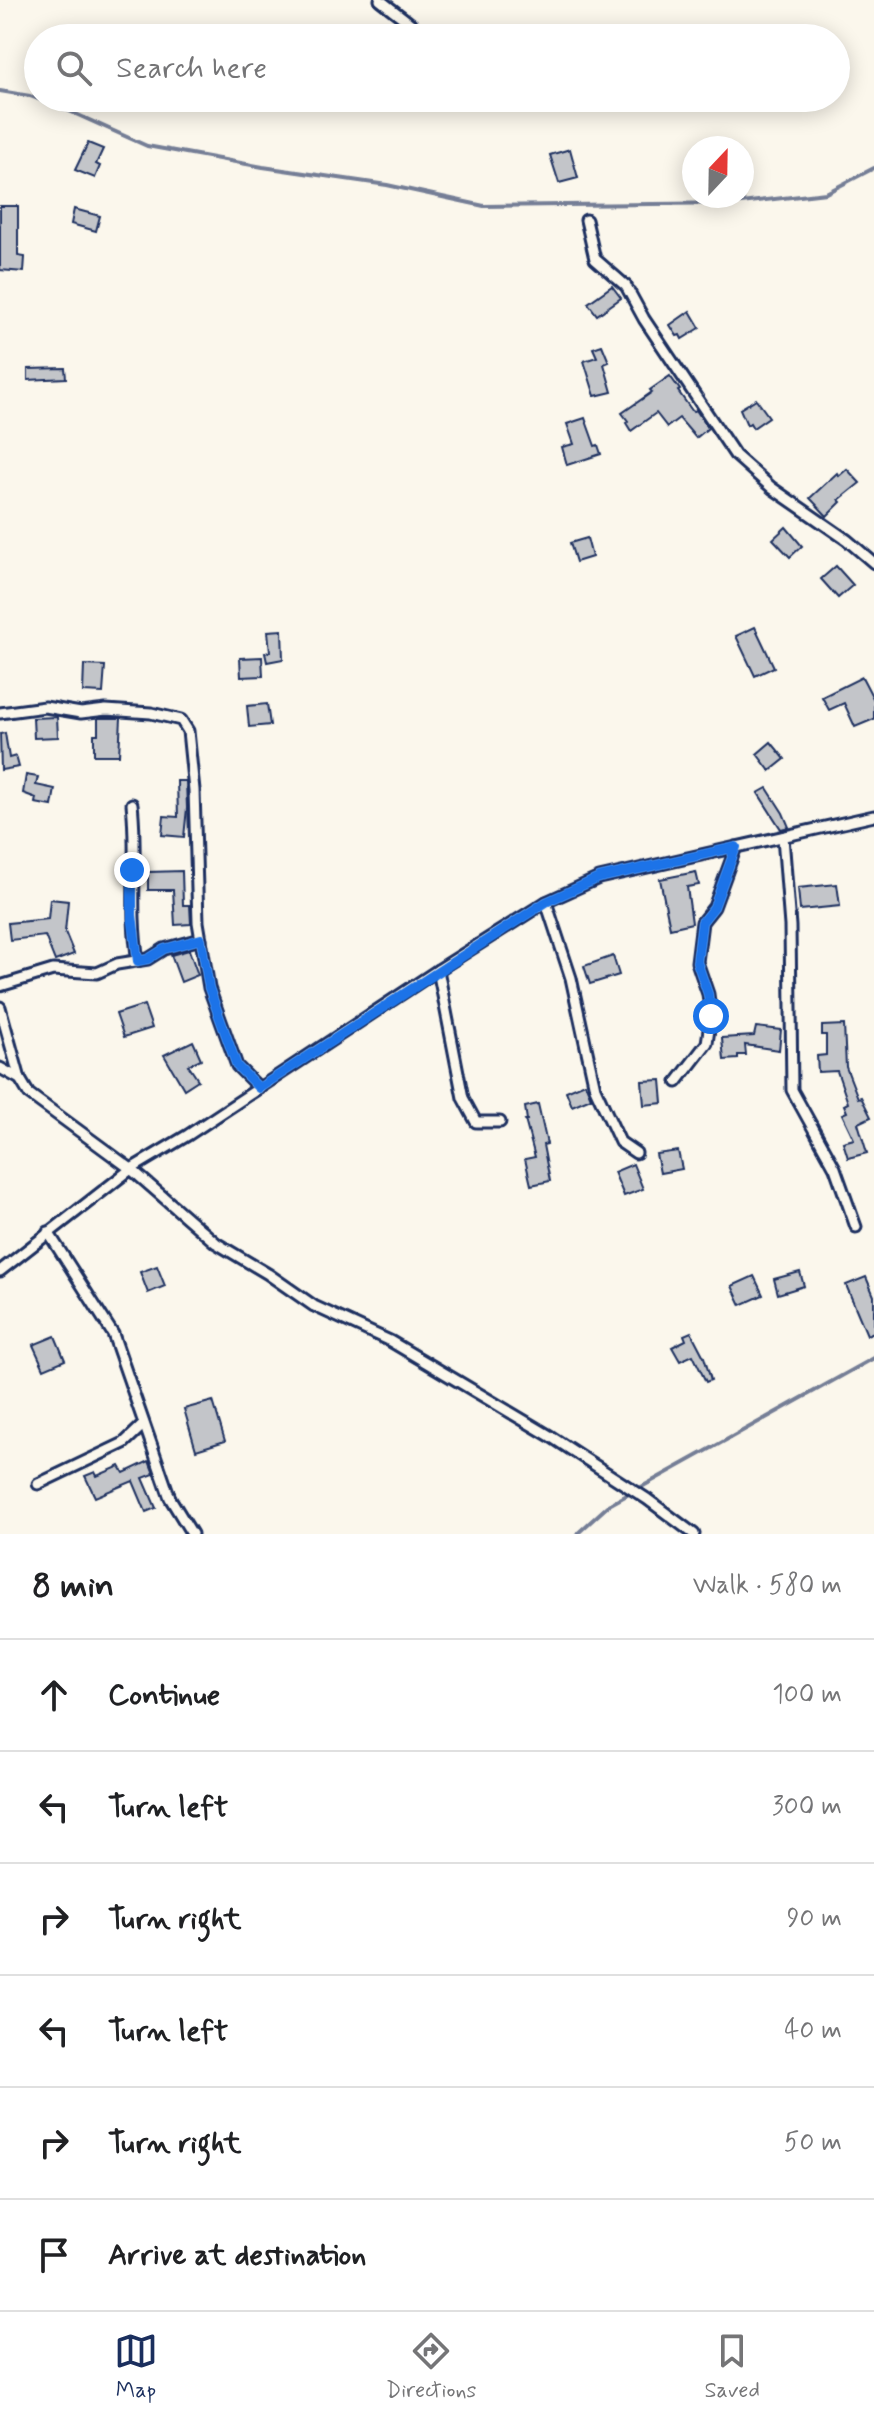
<!DOCTYPE html>
<html lang="en">
<head>
<meta charset="utf-8">
<style>
  body { margin:0; font-family:Mynerve,sans-serif; background:#f2f2f2; color:#202124 }
  .compass { position:absolute; left:682px; top:136px; width:72px; height:72px; border-radius:50%; background:#fff; box-shadow:0 4px 20px #0003; rotate:22deg }
  .stop { position:absolute; width:24px; height:24px; margin:-18px; border:6px solid #1a73e8; border-radius:50%; background:#fff }
  .stop.end { background:#1a73e8; border-color:#fff; box-shadow:0 2px 8px #0008 }
  .list { margin:0; padding:0; list-style:none }
  h2 { display:flex; justify-content:space-between; align-items:center; height:104px; margin:0; padding:0 32px; font-size:34px }
  h2 small { font-size:26px; font-weight:400; color:#757577 }
  .list li { display:grid; grid-template-columns:52px 1fr auto; gap:24px; align-items:center; box-sizing:border-box; height:112px; padding:0 32px; border-top:2px solid #e0e0e0 }
  .list b { display:block; font-size:30px; white-space:nowrap }
  .list em { font-size:26px; font-style:normal; color:#757577 }
  .icon { flex:none; width:44px; height:44px; fill:none; stroke:currentColor; stroke-width:2; stroke-linecap:round; stroke-linejoin:round }
  .map { position:relative; flex:none; width:874px; height:1534px; overflow:hidden }
  .search { position:absolute; background:#fff; box-shadow:0 4px 20px #0003; left:24px; right:24px; top:24px; height:88px; display:flex; align-items:center; gap:20px; box-sizing:border-box; padding:0 28px; border-radius:44px; color:#757577; font-size:30px }
  .sheet { height:776px; background:#fff }
  nav { display:flex; justify-content:space-around; align-items:center; box-sizing:border-box; height:112px; border-top:2px solid #e0e0e0; background:#fff; font-size:22px; color:#757577 }
  nav a { display:grid; justify-items:center; gap:4px }
  nav .on { color:#1b2f5e }
  .map>svg:first-child { display:block }
  .lines { fill:none; stroke-linecap:round; stroke-linejoin:round }
  .stream { stroke:#747e96; stroke-width:4 }
  .building { fill:#c3c5c9; stroke:#1b2f5e; stroke-width:2 }
  .street-casing { stroke:#1b2f5e; stroke-width:15 }
  .street { stroke:#fbf7ec; stroke-width:9 }
  .route { stroke:#1a73e8; stroke-width:10 }
</style>
</head>
<body>
<div class="map">
<svg width="874" height="1534" viewBox="0 0 874 1534">
  <rect width="100%" height="100%" fill="#fbf7ec"/>
  <filter id="ink" filterUnits="userSpaceOnUse"><feTurbulence type="fractalNoise" baseFrequency=".0125" numOctaves="2"/><feDisplacementMap in="SourceGraphic" scale="16" xChannelSelector="R" yChannelSelector="G"/><feConvolveMatrix kernelMatrix="1 2 1 2 8 2 1 2 1" color-interpolation-filters="sRGB"/></filter>
  <g filter="url(#ink)">
    <g class="lines">
      <g class="stream">
        <polyline points="0,91 30,96 67,110 147,146 263,167 387,185 484,206 741,203 826,193 874,168"/>
        <polyline points="577,1534 609,1505 874,1358"/>
      </g>
    </g>
    <g class="building">
      <polygon points="88,143 103,149 96,164 100,166 95,178 75,170"/>
      <polygon points="570,149 578,178 559,183 550,155"/>
      <polygon points="0,206 18,206 18,256 25,257 24,272 0,270"/>
      <polygon points="74,209 100,216 96,231 71,224"/>
      <polygon points="612,286 621,298 597,315 588,303"/>
      <polygon points="690,311 700,328 682,339 680,335 677,336 670,325"/>
      <polygon points="602,345 609,362 604,364 612,392 595,396 584,361 597,357 593,348"/>
      <polygon points="65,368 66,378 28,380 28,369"/>
      <polygon points="670,376 680,390 678,391 693,412 696,410 708,428 696,438 679,418 667,427 656,413 631,431 626,423 628,421 622,413 652,392 650,390"/>
      <polygon points="756,399 769,417 753,428 750,423 747,425 740,409"/>
      <polygon points="585,418 595,446 598,445 601,454 567,465 562,447 574,444 567,424"/>
      <polygon points="847,469 860,483 839,500 841,502 827,516 810,498 837,473 839,476"/>
      <polygon points="786,527 802,546 790,557 773,539"/>
      <polygon points="587,538 592,557 576,562 570,543"/>
      <polygon points="836,566 853,585 838,598 821,579"/>
      <polygon points="755,627 774,667 755,676 736,636"/>
      <polygon points="282,630 283,659 267,662 265,653 270,652 268,631"/>
      <polygon points="262,657 263,676 241,677 240,658"/>
      <polygon points="84,665 105,666 103,693 83,692"/>
      <polygon points="862,677 874,700 874,719 855,727 844,703 829,710 822,697"/>
      <polygon points="267,704 270,725 249,727 247,706"/>
      <polygon points="57,717 58,737 34,738 33,718"/>
      <polygon points="98,718 121,718 119,755 94,755 94,734 98,734"/>
      <polygon points="5,733 9,758 16,756 19,767 1,770 0,734"/>
      <polygon points="771,742 785,759 770,771 757,754"/>
      <polygon points="26,775 38,777 36,785 55,789 52,806 35,803 36,798 23,793"/>
      <polygon points="177,781 186,781 187,808 184,837 162,835 164,816 178,817"/>
      <polygon points="767,788 783,813 789,827 781,829 758,793"/>
      <polygon points="182,871 183,905 190,905 191,924 175,925 173,890 148,890 148,872"/>
      <polygon points="696,872 699,885 687,887 692,923 670,928 660,879"/>
      <polygon points="837,884 840,906 800,910 798,888"/>
      <polygon points="50,899 68,901 65,932 74,954 55,961 45,936 10,940 8,923 48,919"/>
      <polygon points="189,950 198,975 181,982 171,955"/>
      <polygon points="613,956 619,975 590,984 584,966"/>
      <polygon points="144,1005 152,1028 124,1037 116,1014"/>
      <polygon points="844,1025 846,1067 858,1098 861,1097 871,1117 858,1123 867,1153 848,1158 843,1142 854,1139 842,1114 847,1112 844,1105 848,1103 837,1071 818,1072 817,1056 826,1055 826,1035 822,1035 822,1026"/>
      <polygon points="756,1027 781,1030 779,1050 745,1045 746,1055 738,1055 738,1059 724,1060 722,1038 754,1036"/>
      <polygon points="193,1041 201,1059 188,1065 198,1080 184,1089 164,1055"/>
      <polygon points="661,1080 663,1103 644,1105 642,1081"/>
      <polygon points="585,1083 591,1098 572,1106 566,1091"/>
      <polygon points="538,1104 547,1144 543,1145 550,1181 531,1185 525,1159 535,1157 525,1120 527,1120 525,1107"/>
      <polygon points="678,1151 682,1169 660,1173 656,1154"/>
      <polygon points="633,1164 643,1189 624,1196 614,1172"/>
      <polygon points="157,1266 165,1286 148,1293 140,1272"/>
      <polygon points="800,1272 804,1286 778,1294 774,1279"/>
      <polygon points="754,1276 763,1295 741,1305 732,1286"/>
      <polygon points="866,1277 874,1296 874,1332 867,1335 846,1285"/>
      <polygon points="691,1332 704,1357 711,1380 706,1382 693,1355 680,1361 672,1347 686,1340 684,1335"/>
      <polygon points="55,1336 65,1360 44,1369 33,1345"/>
      <polygon points="213,1401 225,1441 196,1450 184,1409"/>
      <polygon points="149,1461 154,1474 143,1478 156,1508 146,1512 133,1481 95,1497 85,1476 95,1472 97,1476 120,1466 124,1473"/>
    </g>
    <g class="lines">
      <defs>
        <g id="street">
          <polyline points="380,0 429,38"/>
          <polyline points="586,220 595,259 626,286 644,319 735,455 772,488 847,540 874,563"/>
          <polyline points="0,713 45,707 81,713 106,710 151,713 181,720 188,731 194,790 198,922 209,988 237,1066 259,1088"/>
          <path d="M132,804C138,856 129,908 138,961"/>
          <polyline points="783,837 790,926 792,1090 835,1168 856,1227"/>
          <polyline points="546,902 571,978 595,1088 620,1142 636,1153"/>
          <polyline points="438,970 463,1098 476,1122 500,1122"/>
          <polyline points="0,986 53,970 97,973 117,964 148,959 164,949 201,939"/>
          <polyline points="0,1007 20,1079 29,1094 131,1169 216,1243 268,1274 314,1306 390,1341 550,1436 647,1499 694,1534"/>
          <polyline points="0,1068 20,1079"/>
          <polyline points="677,1082 707,1043 711,1016 708,994 697,962 702,922 714,907 736,847"/>
          <polyline points="48,1232 113,1334 170,1498 192,1534"/>
          <polyline points="0,1271 131,1169 188,1135 438,970 546,902 599,878 874,816"/>
          <polyline points="38,1484 124,1443 143,1425"/>
        </g>
      </defs>
      <use href="#street" class="street-casing"/>
      <use href="#street" class="street"/>
    </g>
  </g>
  <g class="lines" filter="url(#ink)">
    <polyline class="route" points="132,870 132,915 138,961 148,959 164,949 201,939 209,988 237,1066 259,1088 546,902 599,878 736,847 714,907 702,922 697,962 708,994 711,1016"/>
  </g>
</svg>
<svg class="compass" viewBox="-18 -18 36 36"><path d="M0-13l5 13h-10z" fill="#e53935"/><path d="M0 13l5-13h-10z" fill="#757577"/></svg>
<div class="stop" style="left:711px;top:1016px"></div>
<div class="stop end" style="left:132px;top:870px"></div>
<div class="search"><svg class="icon" aria-label="search" viewBox="0 0 24 24"><circle cx="10" cy="10" r="6"/><path d="M15 15l6 6"/></svg>Search here</div>
</div>
<section class="sheet">
<h2>8 min<small>Walk · 580 m</small></h2>
<ul class="list">
<li><svg class="icon" aria-label="ahead" viewBox="0 0 24 24"><path d="M12 20V5M6 11l6-6 6 6"/></svg><div><b>Continue</b></div><em>100 m</em></li>
<li><svg class="icon" aria-label="left" viewBox="0 0 24 24"><path d="M17 20v-9H6M10 6l-5 5 5 5"/></svg><div><b>Turn left</b></div><em>300 m</em></li>
<li><svg class="icon" aria-label="right" viewBox="0 0 24 24"><path d="M7 20v-9h11M14 6l5 5-5 5"/></svg><div><b>Turn right</b></div><em>90 m</em></li>
<li><svg class="icon" aria-label="left" viewBox="0 0 24 24"><path d="M17 20v-9H6M10 6l-5 5 5 5"/></svg><div><b>Turn left</b></div><em>40 m</em></li>
<li><svg class="icon" aria-label="right" viewBox="0 0 24 24"><path d="M7 20v-9h11M14 6l5 5-5 5"/></svg><div><b>Turn right</b></div><em>50 m</em></li>
<li><svg class="icon" aria-label="arrive" viewBox="0 0 24 24"><path d="M6 21V4h12l-3 4 3 4H6"/></svg><div><b>Arrive at destination</b></div></li>
</ul>
</section>
<nav>
<a class="on"><svg class="icon" aria-label="map" viewBox="0 0 24 24"><path d="M3 6l6-2 6 2 6-2v14l-6 2-6-2-6 2zM9 4v14M15 6v14"/></svg>Map</a>
<a><svg class="icon" aria-label="directions" viewBox="0 0 24 24"><path d="M12 3l9 9-9 9-9-9zM9 14v-3h6M13 9l2 2-2 2"/></svg>Directions</a>
<a><svg class="icon" aria-label="saved" viewBox="0 0 24 24"><path d="M7 4h10v16l-5-4-5 4z"/></svg>Saved</a>
</nav>
</body>
</html>
